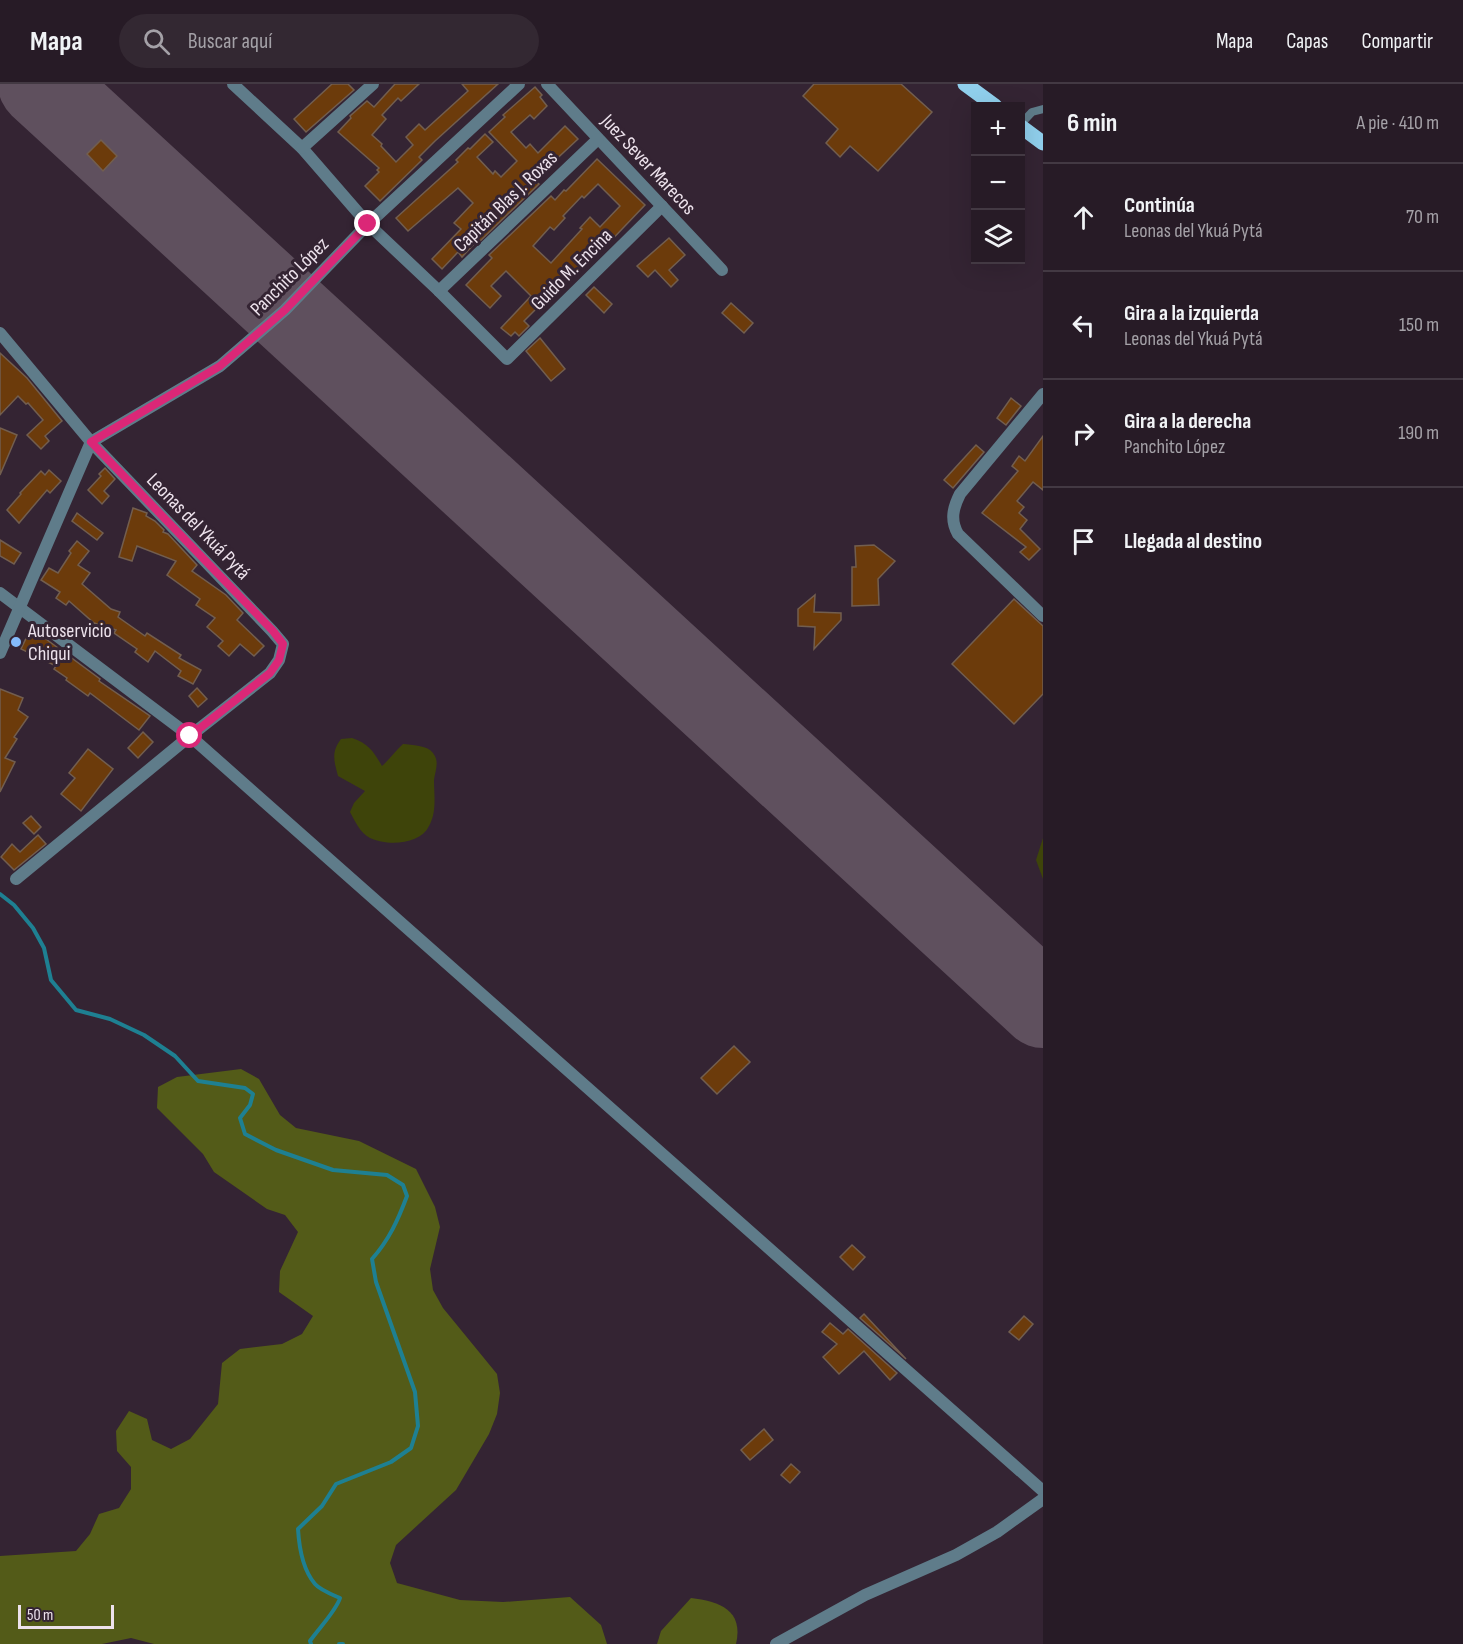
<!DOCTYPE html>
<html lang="es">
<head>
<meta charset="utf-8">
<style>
  body { margin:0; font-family:"Sofia Sans Condensed",sans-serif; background:#332832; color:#f1f3f6 }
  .controls { position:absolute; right:18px; top:18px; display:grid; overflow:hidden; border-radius:0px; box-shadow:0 6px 24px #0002 }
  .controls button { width:54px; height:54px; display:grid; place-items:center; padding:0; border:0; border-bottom:2px solid #433943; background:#271b26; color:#f1f3f6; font:30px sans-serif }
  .scale { position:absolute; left:18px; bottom:15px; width:96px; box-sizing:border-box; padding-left:6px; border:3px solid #ede2ec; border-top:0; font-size:16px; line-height:21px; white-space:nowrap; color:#ede2ec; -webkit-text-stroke:4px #342433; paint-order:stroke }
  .stop { position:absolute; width:18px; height:18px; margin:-14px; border:4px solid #db2777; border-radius:50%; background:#fff }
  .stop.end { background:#db2777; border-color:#fff; box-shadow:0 2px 6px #0008 }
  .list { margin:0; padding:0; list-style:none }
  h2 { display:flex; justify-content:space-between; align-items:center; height:78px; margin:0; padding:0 24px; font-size:26px }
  h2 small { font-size:20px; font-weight:400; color:#a4a1a7 }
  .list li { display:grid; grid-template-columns:39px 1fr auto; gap:18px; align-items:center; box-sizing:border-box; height:108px; padding:0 24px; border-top:2px solid #433943 }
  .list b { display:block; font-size:22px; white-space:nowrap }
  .list p { margin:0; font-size:20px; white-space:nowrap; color:#a4a1a7 }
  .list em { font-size:20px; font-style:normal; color:#a4a1a7 }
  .icon { flex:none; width:33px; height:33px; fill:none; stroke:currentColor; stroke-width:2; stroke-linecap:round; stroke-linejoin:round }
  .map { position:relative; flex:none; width:1043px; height:1560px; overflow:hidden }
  header { display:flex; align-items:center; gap:36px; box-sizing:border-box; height:84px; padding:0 30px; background:#271b26; border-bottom:2px solid #433943 }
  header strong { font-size:28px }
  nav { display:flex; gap:33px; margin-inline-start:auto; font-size:21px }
  .search { width:420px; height:54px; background:#332832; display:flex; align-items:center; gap:15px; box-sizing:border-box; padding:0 21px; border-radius:33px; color:#a4a1a7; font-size:22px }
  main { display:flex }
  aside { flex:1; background:#271b26 }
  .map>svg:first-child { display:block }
  .green { fill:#3e440a }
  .forest { fill:#535b18 }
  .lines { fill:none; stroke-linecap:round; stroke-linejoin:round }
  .stream { stroke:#1e8092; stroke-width:4 }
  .runway { stroke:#5f505e; stroke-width:86 }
  .building { fill:#6c3b0b; stroke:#725e4f; stroke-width:1.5; fill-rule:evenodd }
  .service { stroke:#5f7c8a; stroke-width:8 }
  .minor { stroke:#5f7c8a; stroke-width:12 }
  .primary { stroke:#90cfec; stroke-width:15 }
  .route { stroke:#db2777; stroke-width:8 }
  .poi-dot { fill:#85bbfb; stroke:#342433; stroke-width:2 }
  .labels { text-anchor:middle; stroke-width:6; stroke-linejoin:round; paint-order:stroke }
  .street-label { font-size:20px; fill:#ede2ec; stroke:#342433 }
  .poi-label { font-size:20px; fill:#ede2ec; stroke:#342433; text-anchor:start }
</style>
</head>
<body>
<header>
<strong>Mapa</strong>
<div class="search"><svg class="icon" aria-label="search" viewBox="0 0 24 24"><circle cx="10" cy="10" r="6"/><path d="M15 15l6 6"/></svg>Buscar aquí</div>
<nav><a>Mapa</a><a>Capas</a><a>Compartir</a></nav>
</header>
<main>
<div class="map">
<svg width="1043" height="1560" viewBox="0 0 1043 1560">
  <rect width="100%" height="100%" fill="#342433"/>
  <g class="green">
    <path d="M352,654C368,659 374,668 382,682C390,675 395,667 403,660C412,661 427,661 433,669C440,678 435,687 434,696C434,711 437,728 429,742C420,761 387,762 370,754C360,749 355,737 350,728L354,719L365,707L338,692C334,677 331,668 341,655Z"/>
    <polygon points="1043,754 1043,795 1036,776"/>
  </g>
  <g class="forest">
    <polygon points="241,985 259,995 280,1031 296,1044 359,1057 416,1085 435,1123 440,1143 430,1185 433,1206 443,1224 497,1290 500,1309 497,1330 489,1350 456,1406 396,1461 390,1479 397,1499 460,1516 503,1518 570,1513 601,1541 607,1560 154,1560 131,1554 102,1560 0,1560 0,1472 76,1467 90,1450 99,1430 119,1424 131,1405 131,1383 117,1367 116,1347 129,1327 147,1335 152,1356 171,1365 190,1355 218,1320 222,1279 240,1265 282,1260 302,1250 313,1232 279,1208 280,1187 298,1148 285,1131 267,1125 214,1088 203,1070 157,1024 158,1003 177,993"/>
    <path d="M691,1514C719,1517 744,1526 736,1560H657L661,1547Z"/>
  </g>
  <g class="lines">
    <g class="stream">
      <path d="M0,810L14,821L33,844L44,864L51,896L76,926L110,935L144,951L175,972L198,997L245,1004L253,1010L250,1021L240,1034L245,1050L276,1066L333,1086L387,1091L403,1101L407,1112C398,1136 389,1156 372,1175L376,1198L415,1308L418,1342L411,1364L391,1378L336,1400L322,1422L298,1445C299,1462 303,1486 315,1500C320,1506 333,1511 340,1514C336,1527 319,1544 310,1557L311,1560"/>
      <polyline points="339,1560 343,1560"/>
    </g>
    <polyline class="runway" points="41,0 1043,921"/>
  </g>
  <g class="building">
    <polygon points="332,0 348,0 354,6 306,48 294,35"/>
    <polygon points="395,0 419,0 401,17 398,14 382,31 386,35 372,51 382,60 381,62 396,78 413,61 406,53 419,40 425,46 468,7 462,0 498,0 435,57 419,73 422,76 380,117 365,102 379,88 377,86 379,84 338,48 351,34 350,32 367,17 374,23"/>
    <polygon points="814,0 901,0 932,28 878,87 850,62 840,73 826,59 838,45 803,12"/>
    <polygon points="535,3 542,11 540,13 547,22 534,35 530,31 511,48 526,64 530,60 538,69 565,42 578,55 534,96 539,100 477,160 476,158 462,173 458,168 442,185 432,175 461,145 454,139 473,119 458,104 408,147 396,134 458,78 456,76 468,64 470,65 485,50 493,58 477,73 493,90 495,87 501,93 517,77 489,48 505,33 503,31"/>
    <polygon points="101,56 117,72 103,87 87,70"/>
    <path d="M597,75L645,121L603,165L600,162L542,223L540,221L524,237L529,242L519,252L515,248L511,252L501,244L531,212L506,187L491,202L501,212L490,224L466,201L492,174L489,171L551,112L555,116L564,106L566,107ZM598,100L620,122L600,143L590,133L580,144L582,145L551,179L533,162L550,143L554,146L565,134L563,132L582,112L584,114Z"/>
    <polygon points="669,154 685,171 669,186 678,196 671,203 655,186 648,193 637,182"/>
    <polygon points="594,203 612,220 604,229 586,211"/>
    <polygon points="731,219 753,239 744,249 722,229"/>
    <polygon points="540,254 565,285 551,297 526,267"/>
    <polygon points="0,269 27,294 62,337 45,352 49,357 41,365 27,351 43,336 28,319 26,320 18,312 0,331"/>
    <polygon points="1011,314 1021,322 1006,341 997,334"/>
    <polygon points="0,344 17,351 0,391"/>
    <polygon points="1043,352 1043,406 1033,398 1017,417 1024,423 1019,429 1027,436 1020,445 1040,465 1029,476 1020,468 1026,463 982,429 1018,387 1012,382 1019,372 1025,377"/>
    <polygon points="976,361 984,368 953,404 944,396"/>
    <polygon points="105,384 115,395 104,407 109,412 102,420 88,406 101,392 99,390"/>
    <polygon points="49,386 61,397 50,409 47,406 19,439 7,426 21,410 20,409 41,387 45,391"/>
    <polygon points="133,424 147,429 146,432 155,437 164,446 163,448 168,450 197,481 192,487 226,511 243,529 237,536 264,562 254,572 240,560 229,572 218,562 223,557 207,543 215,534 196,521 200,515 167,491 176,477 137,462 132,477 119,473"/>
    <polygon points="77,429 103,449 97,456 72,437"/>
    <polygon points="0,456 21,469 14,480 0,472"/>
    <polygon points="77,457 89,467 78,481 90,489 82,500 111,525 120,528 118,533 145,552 147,549 181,571 179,574 201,586 193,600 178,592 181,587 155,567 148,578 135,568 137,565 114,549 116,546 94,539 69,517 66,521 56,514 60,508 41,496 49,484 58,489 71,469 69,467"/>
    <polygon points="874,461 895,477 878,495 879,521 852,522 852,483 856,483 855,462"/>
    <polygon points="815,511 814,528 841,529 841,536 814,565 815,543 798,542 798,525"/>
    <polygon points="1014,515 1043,542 1043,610 1014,640 952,580"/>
    <polygon points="31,544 100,595 99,597 150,632 139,646 90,609 88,612 66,596 67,594 54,585 56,582 21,565"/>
    <polygon points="197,604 207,615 198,623 189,612"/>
    <polygon points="0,605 23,614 18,626 28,633 14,653 17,655 5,674 15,678 0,708"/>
    <polygon points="143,648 153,658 138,674 128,664"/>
    <polygon points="88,665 113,685 81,727 61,710 75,694 69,689"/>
    <polygon points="31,732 41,743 34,750 23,739"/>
    <polygon points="38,751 46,760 14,786 1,773 12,760 20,768"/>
    <polygon points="734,962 750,978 717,1010 701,994"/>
    <polygon points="852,1161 865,1173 853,1186 840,1173"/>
    <polygon points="864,1230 906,1275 860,1234"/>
    <polygon points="1024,1232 1033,1240 1019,1256 1009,1248"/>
    <polygon points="830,1239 843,1250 848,1245 897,1289 890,1296 864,1267 839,1290 823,1273 837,1260 822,1248"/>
    <polygon points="764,1345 773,1356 750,1376 741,1366"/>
    <polygon points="791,1380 800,1388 790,1399 781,1391"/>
  </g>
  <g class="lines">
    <polyline class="service" points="1020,41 1032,28 1043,25"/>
    <g class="minor">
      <polyline points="233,0 302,64 368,140 439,207 507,275 662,122"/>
      <polyline points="547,0 722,186"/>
      <polyline points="302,64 373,0"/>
      <polyline points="439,207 598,55"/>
      <polyline points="0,249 91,358 272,547 283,560 279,576 270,589 190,652 16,795"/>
      <path d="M1043,310L960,410C953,424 950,436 958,450L1043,532"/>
      <polyline points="0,509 190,652 1043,1407"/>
      <polyline points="0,569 91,358 220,282 285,226 368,140 519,0"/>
      <polyline points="776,1560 865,1511 956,1471 997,1448 1043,1415"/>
    </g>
    <g class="primary">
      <polyline points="965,0 995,22"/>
      <polyline points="1020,42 1043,59"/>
    </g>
  </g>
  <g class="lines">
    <polyline class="route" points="190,652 270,589 279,576 283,560 273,547 91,358 220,282 285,226 368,140"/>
  </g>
  <circle class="poi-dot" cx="16" cy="558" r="6"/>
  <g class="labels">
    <g class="street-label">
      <text transform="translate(649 80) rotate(47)" y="7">Juez Sever Marecos</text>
      <text transform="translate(505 117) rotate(-44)" y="7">Capitán Blas J. Roxas</text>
      <text transform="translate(571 185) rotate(-45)" y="7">Guido M. Encina</text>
      <text transform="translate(289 192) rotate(-45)" y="7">Panchito López</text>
      <text transform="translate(199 442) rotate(46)" y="7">Leonas del Ykuá Pytá</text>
    </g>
    <g class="poi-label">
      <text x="28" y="553">Autoservicio<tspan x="28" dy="23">Chiqui</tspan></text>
    </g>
  </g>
</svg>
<div class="controls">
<button>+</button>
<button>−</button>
<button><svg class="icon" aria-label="layers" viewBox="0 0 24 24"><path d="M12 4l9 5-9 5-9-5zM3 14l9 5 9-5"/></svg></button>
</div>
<div class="scale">50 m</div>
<div class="stop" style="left:190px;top:652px"></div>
<div class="stop end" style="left:368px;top:140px"></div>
</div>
<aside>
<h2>6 min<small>A pie · 410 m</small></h2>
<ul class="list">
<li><svg class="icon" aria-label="ahead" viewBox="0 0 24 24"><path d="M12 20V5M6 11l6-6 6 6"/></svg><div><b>Continúa</b><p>Leonas del Ykuá Pytá</p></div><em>70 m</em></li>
<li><svg class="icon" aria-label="left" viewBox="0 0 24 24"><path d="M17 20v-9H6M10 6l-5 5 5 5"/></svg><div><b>Gira a la izquierda</b><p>Leonas del Ykuá Pytá</p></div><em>150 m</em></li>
<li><svg class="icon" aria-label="right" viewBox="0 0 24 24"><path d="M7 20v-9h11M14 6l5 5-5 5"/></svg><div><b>Gira a la derecha</b><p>Panchito López</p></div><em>190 m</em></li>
<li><svg class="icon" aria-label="arrive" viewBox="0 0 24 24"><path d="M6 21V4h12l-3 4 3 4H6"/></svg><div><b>Llegada al destino</b></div></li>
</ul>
</aside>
</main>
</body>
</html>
